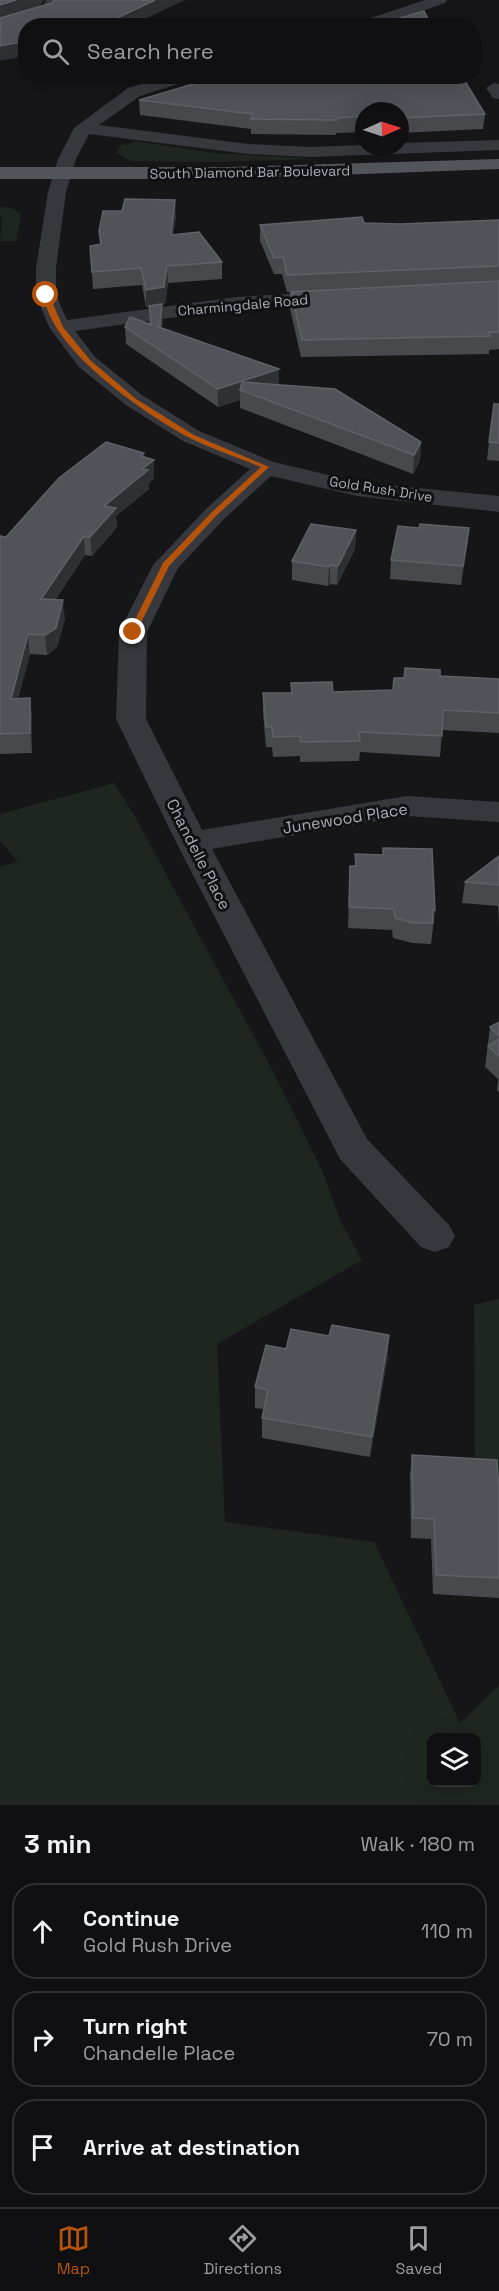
<!DOCTYPE html>
<html lang="en">
<head>
<meta charset="utf-8">
<style>
  body { margin:0; font-family:"Space Grotesk",sans-serif; background:#19191b; color:#f1f3f6 }
  .controls { position:absolute; right:18px; bottom:18px; display:grid; overflow:hidden; border-radius:12px; box-shadow:0 6px 24px #0002 }
  .controls button { width:54px; height:54px; display:grid; place-items:center; padding:0; border:0; border-bottom:2px solid #303032; background:#101012; color:#f1f3f6; font:30px sans-serif }
  .compass { position:absolute; left:355px; top:102px; width:54px; height:54px; border-radius:50%; background:#101012; box-shadow:0 6px 24px #0002; rotate:87deg }
  .stop { position:absolute; width:18px; height:18px; margin:-14px; border:4px solid #b45309; border-radius:50%; background:#fff }
  .stop.end { background:#b45309; border-color:#fff; box-shadow:0 2px 6px #0008 }
  .list { margin:0; padding:0; list-style:none }
  h2 { display:flex; justify-content:space-between; align-items:center; height:78px; margin:0; padding:0 24px; font-size:26px }
  h2 small { font-size:20px; font-weight:400; color:#9c9d9f }
  .list li { display:grid; grid-template-columns:39px 1fr auto; gap:18px; align-items:center; box-sizing:border-box; height:96px; margin:0 12px 12px; padding:0 12px; border:2px solid #303032; border-radius:24px }
  .list b { display:block; font-size:22px; white-space:nowrap }
  .list p { margin:0; font-size:20px; white-space:nowrap; color:#9c9d9f }
  .list em { font-size:20px; font-style:normal; color:#9c9d9f }
  .icon { flex:none; width:33px; height:33px; fill:none; stroke:currentColor; stroke-width:2; stroke-linecap:round; stroke-linejoin:round }
  .map { position:relative; flex:none; width:499px; height:1805px; overflow:hidden }
  .search { position:absolute; background:#101012; box-shadow:0 6px 24px #0002; left:18px; right:18px; top:18px; height:66px; display:flex; align-items:center; gap:15px; box-sizing:border-box; padding:0 21px; border-radius:24px; color:#9c9d9f; font-size:22px }
  .sheet { height:402px; background:#101012 }
  nav { display:flex; justify-content:space-around; align-items:center; box-sizing:border-box; height:84px; border-top:2px solid #303032; background:#101012; font-size:16px; color:#9c9d9f }
  nav a { display:grid; justify-items:center; gap:3px }
  nav .on { color:#b45309 }
  .map>svg:first-child { display:block }
  .green { fill:#1e261f; fill-rule:evenodd }
  .lines { fill:none; stroke-linecap:round; stroke-linejoin:round }
  .minor { fill:#37383d; fill-rule:evenodd }
  .major { fill:#53555c; fill-rule:evenodd }
  .wall { fill:#47494d }
  .shaded-wall { fill:#2f3033 }
  .building { fill:#525359; stroke:#5f6168; stroke-width:1.5 }
  .route { fill:#b45309 }
  .labels { text-anchor:middle; stroke-width:6; stroke-linejoin:round; paint-order:stroke }
  .far-street-label { font-size:14px; fill:#a8adb8; stroke:#111113 }
  .street-label { font-size:16px; fill:#a8adb8; stroke:#111113 }
</style>
</head>
<body>
<div class="map">
<svg width="499" height="1805" viewBox="0 0 499 1805">
  <rect width="100%" height="100%" fill="#161618"/>
  <g class="green">
    <polygon points="133,141 216,153 317,159 215,162 131,161 116,153 122,144 129,145"/>
    <polygon points="0,207 12,208 21,214 16,241 0,241 2,217 0,216"/>
    <path d="M114,783L134,815L277,1079L324,1175L340,1220L362,1260L217,1344L225,1522L374,1542L460,1723L499,1685V1805H0V866L18,862L0,841V814ZM432,1738H476V1782H432Z"/>
    <polygon points="499,1299 499,1473 475,1465 474,1305"/>
  </g>
  <g class="lines">
    <g class="minor">
      <polygon points="46,0 60,0 52,15 0,31 0,21 41,9"/>
      <polygon points="425,0 447,0 445,3 378,26 354,26 356,23"/>
      <polygon points="168,76 195,76 193,79 140,96 99,125 248,144 310,147 364,145 364,147 400,147 400,143 499,140 499,150 310,157 248,154 89,134 76,159 66,192 56,268 56,295 67,320 236,297 335,291 342,293 345,297 342,301 335,303 236,309 75,331 95,357 142,395 199,431 274,462 357,482 499,496 499,512 357,496 271,476 224,519 178,568 147,632 146,719 202,830 407,796 499,802 499,822 407,816 212,849 367,1139 449,1225 455,1236 449,1247 435,1252 421,1247 340,1159 176,842 116,719 119,632 153,565 206,509 250,469 183,441 126,405 79,367 49,327 36,295 36,268 48,192 58,159 74,128 128,88"/>
      <polygon points="494,83 499,84 499,99 493,98 486,88"/>
    </g>
    <polygon class="major" points="499,159 499,169 228,179 0,179 0,167 228,167"/>
  </g>
  <g class="wall">
    <polygon points="139,100 485,114 483,129 400,133 400,111 364,111 364,132 336,133 336,135 251,134 251,129 140,115"/>
    <polygon points="176,216 173,235 222,262 222,279 168,283 165,304 162,305 163,321 162,328 279,385 421,442 420,460 413,474 240,408 240,400 218,407 126,344 125,327 149,324 149,307 146,307 142,285 93,289 90,246 100,244 99,231"/>
    <polygon points="499,220 499,349 489,350 489,354 301,357 290,309 290,292 287,292 282,274 274,274 260,241 260,225 364,223 400,224"/>
    <polygon points="499,404 499,461 487,460 489,442"/>
    <polygon points="145,457 154,478 149,483 149,489 116,516 117,527 92,556 85,555 56,599 65,619 57,647 47,655 30,654 18,698 30,698 32,718 32,753 0,754 0,536 6,537"/>
    <polygon points="419,528 469,528 467,547 461,585 390,579 391,560"/>
    <polygon points="356,530 355,549 337,585 330,584 328,586 292,580 292,561"/>
    <polygon points="440,676 499,679 499,733 442,730 440,757 360,752 359,761 300,762 300,756 273,757 272,747 266,747 263,713 263,693 291,693 291,683 333,692 393,690 404,678"/>
    <polygon points="355,854 435,910 431,944 412,943 393,938 392,930 348,928 350,866 355,866"/>
    <polygon points="499,856 499,923 498,906 462,903 465,882"/>
    <polygon points="499,1022 499,1092 497,1090 498,1079 485,1067 490,1027"/>
    <polygon points="286,1349 388,1356 370,1457 262,1438 262,1418 264,1409 255,1408 255,1387"/>
    <polygon points="412,1455 499,1491 499,1598 433,1594 431,1539 411,1538 410,1475"/>
  </g>
  <g class="shaded-wall">
    <polygon points="16,0 44,0 39,7 0,19 0,5"/>
    <polygon points="155,0 185,0 130,26 100,26"/>
    <polygon points="26,41 26,56 0,61 0,46"/>
    <polygon points="175,200 176,216 171,252 171,235"/>
    <polygon points="167,266 168,283 165,304 162,305 163,321 160,343 160,326 162,305 146,307 146,290"/>
    <polygon points="279,369 279,387 240,390 240,400 218,407 218,389"/>
    <polygon points="421,442 420,460 413,474 414,455"/>
    <polygon points="144,453 145,467 154,460 154,478 149,483 149,489 116,516 117,527 92,556 90,537 104,506 141,456"/>
    <polygon points="469,528 467,547 461,585 463,566"/>
    <polygon points="356,530 355,549 337,585 338,566"/>
    <polygon points="84,536 85,555 43,618 41,599"/>
    <polygon points="330,565 330,584 328,586 329,567"/>
    <polygon points="63,600 65,619 57,647 47,655 45,635"/>
    <polygon points="28,634 30,654 13,719 11,699"/>
    <polygon points="30,698 32,718 32,753 30,733"/>
    <polygon points="389,1335 388,1356 370,1457 372,1437"/>
  </g>
  <g class="building">
    <polygon points="0,0 16,0 0,5"/>
    <polygon points="54,0 155,0 100,26 26,26 26,41 0,46 0,18 52,3"/>
    <polygon points="424,11 432,26 374,26"/>
    <polygon points="220,76 462,76 485,114 400,118 400,111 364,111 364,116 337,118 337,120 251,119 253,114 139,100"/>
    <polygon points="125,199 175,200 171,235 199,232 222,262 167,266 164,287 146,290 141,268 92,272 90,246 101,244 99,231 103,211 122,211"/>
    <polygon points="362,217 364,223 400,224 499,220 499,266 287,275 283,257 274,258 260,225"/>
    <polygon points="499,281 499,332 488,332 490,336 302,340 291,292"/>
    <polygon points="162,304 160,326 156,326 279,369 218,389 125,327 130,317 152,325 149,306"/>
    <polygon points="242,382 335,389 421,442 414,455 240,390"/>
    <polygon points="494,404 499,404 499,443 489,442"/>
    <polygon points="106,442 144,453 141,456 154,460 142,469 148,470 104,506 116,508 90,537 84,536 41,599 63,600 56,628 45,635 28,634 11,699 30,698 30,733 0,734 0,536 6,537 59,478"/>
    <polygon points="311,524 356,530 338,566 330,565 329,567 292,561"/>
    <polygon points="420,524 469,528 463,566 391,560 398,526 419,528"/>
    <polygon points="405,668 440,670 440,676 499,679 499,713 443,710 442,736 359,732 360,741 301,742 300,736 273,737 272,727 266,727 263,693 292,693 291,683 332,682 333,692 393,690 394,678 404,678"/>
    <polygon points="383,848 432,849 435,910 432,910 433,923 413,923 395,918 394,909 349,907 350,866 356,866 355,854 383,855"/>
    <polygon points="499,856 499,885 465,882"/>
    <polygon points="499,1022 499,1036 490,1027"/>
    <polygon points="499,1039 499,1056 488,1046"/>
    <polygon points="332,1325 389,1335 372,1437 262,1418 268,1390 255,1387 266,1345 286,1349 291,1329 329,1336"/>
    <polygon points="412,1455 497,1460 499,1491 499,1578 436,1575 434,1519 413,1518"/>
  </g>
  <path class="route" d="M44,294L49,295L63,327L90,360L136,399L194,435L269,467L217,515L169,566L136,633L129,632L163,563L212,512L261,467C237,457 211,449 188,437C144,413 48,348 44,294Z"/>
  <g class="labels">
    <g class="far-street-label">
      <text transform="translate(250 172) rotate(-1)" y="5">South Diamond Bar Boulevard</text>
      <text transform="translate(243 305) rotate(-5)" y="5">Charmingdale Road</text>
      <text transform="translate(381 489) rotate(9)" y="5">Gold Rush Drive</text>
    </g>
    <g class="street-label">
      <text transform="translate(345 818) rotate(-9)" y="6">Junewood Place</text>
      <text transform="translate(199 854) rotate(63)" y="6">Chandelle Place</text>
    </g>
  </g>
</svg>
<div class="controls">
<button><svg class="icon" aria-label="layers" viewBox="0 0 24 24"><path d="M12 4l9 5-9 5-9-5zM3 14l9 5 9-5"/></svg></button>
</div>
<svg class="compass" viewBox="-18 -18 36 36"><path d="M0-13l5 13h-10z" fill="#e53935"/><path d="M0 13l5-13h-10z" fill="#9c9d9f"/></svg>
<div class="stop" style="left:46px;top:295px"></div>
<div class="stop end" style="left:133px;top:632px"></div>
<div class="search"><svg class="icon" aria-label="search" viewBox="0 0 24 24"><circle cx="10" cy="10" r="6"/><path d="M15 15l6 6"/></svg>Search here</div>
</div>
<section class="sheet">
<h2>3 min<small>Walk · 180 m</small></h2>
<ul class="list">
<li><svg class="icon" aria-label="ahead" viewBox="0 0 24 24"><path d="M12 20V5M6 11l6-6 6 6"/></svg><div><b>Continue</b><p>Gold Rush Drive</p></div><em>110 m</em></li>
<li><svg class="icon" aria-label="right" viewBox="0 0 24 24"><path d="M7 20v-9h11M14 6l5 5-5 5"/></svg><div><b>Turn right</b><p>Chandelle Place</p></div><em>70 m</em></li>
<li><svg class="icon" aria-label="arrive" viewBox="0 0 24 24"><path d="M6 21V4h12l-3 4 3 4H6"/></svg><div><b>Arrive at destination</b></div></li>
</ul>
</section>
<nav>
<a class="on"><svg class="icon" aria-label="map" viewBox="0 0 24 24"><path d="M3 6l6-2 6 2 6-2v14l-6 2-6-2-6 2zM9 4v14M15 6v14"/></svg>Map</a>
<a><svg class="icon" aria-label="directions" viewBox="0 0 24 24"><path d="M12 3l9 9-9 9-9-9zM9 14v-3h6M13 9l2 2-2 2"/></svg>Directions</a>
<a><svg class="icon" aria-label="saved" viewBox="0 0 24 24"><path d="M7 4h10v16l-5-4-5 4z"/></svg>Saved</a>
</nav>
</body>
</html>
